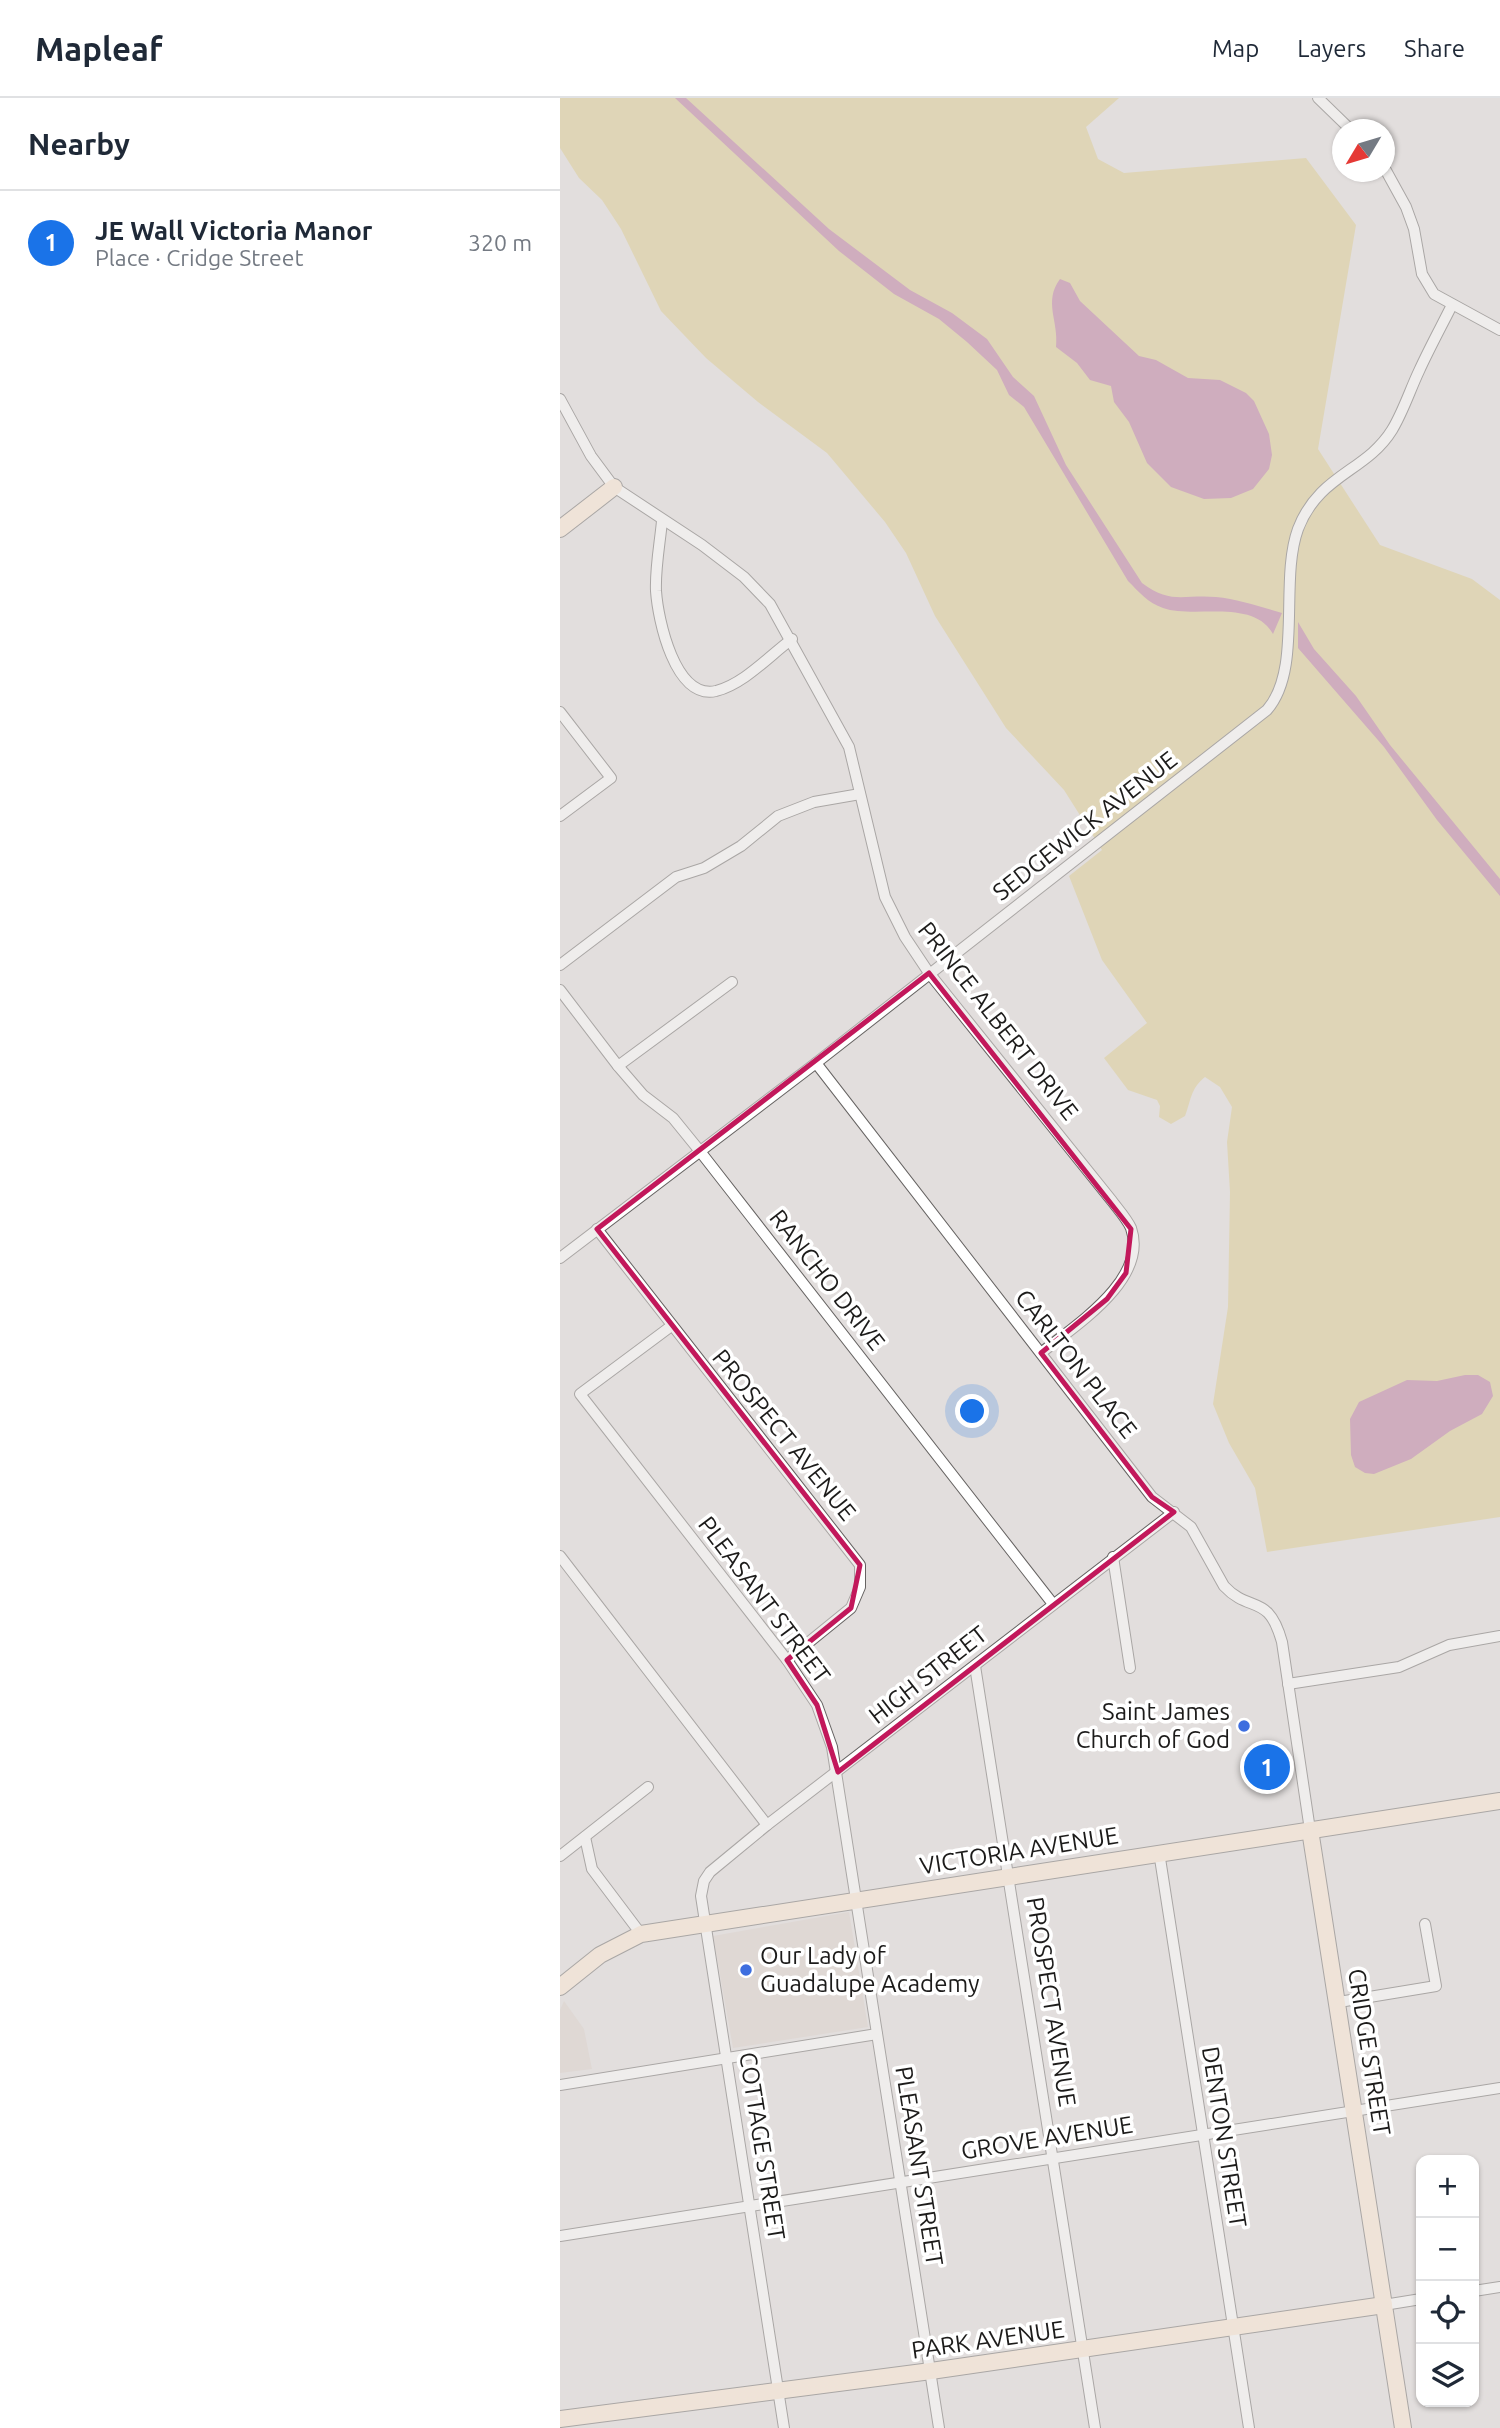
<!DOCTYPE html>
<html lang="en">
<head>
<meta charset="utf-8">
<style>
  body { margin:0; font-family:Ubuntu,sans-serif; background:#f6f6f7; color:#1f2937 }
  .controls { position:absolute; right:21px; bottom:21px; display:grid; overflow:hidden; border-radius:14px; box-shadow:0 2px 5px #0004 }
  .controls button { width:63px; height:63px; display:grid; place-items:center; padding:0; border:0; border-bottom:2px solid #e0e1e3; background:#fff; color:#1f2937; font:35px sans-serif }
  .compass { position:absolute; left:772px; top:21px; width:63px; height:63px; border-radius:50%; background:#fff; box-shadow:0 2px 5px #0004; rotate:232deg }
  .you { position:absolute; left:413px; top:1314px; width:24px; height:24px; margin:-18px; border:5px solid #fff; border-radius:50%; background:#1a73e8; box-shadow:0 0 0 10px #1a73e833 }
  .badge { display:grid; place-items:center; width:46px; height:46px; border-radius:50%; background:#1a73e8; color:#fff; font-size:23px; font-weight:700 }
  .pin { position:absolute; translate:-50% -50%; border:4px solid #fff; box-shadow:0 2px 7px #0006 }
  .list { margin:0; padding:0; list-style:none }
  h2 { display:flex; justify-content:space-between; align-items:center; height:91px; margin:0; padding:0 28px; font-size:30px }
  h2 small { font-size:23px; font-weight:400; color:#747a83 }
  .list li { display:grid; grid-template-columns:46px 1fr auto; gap:21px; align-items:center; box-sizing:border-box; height:105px; padding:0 28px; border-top:2px solid #e0e1e3 }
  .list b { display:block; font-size:26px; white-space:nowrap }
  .list p { margin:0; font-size:23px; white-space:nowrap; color:#747a83 }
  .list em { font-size:23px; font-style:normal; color:#747a83 }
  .icon { flex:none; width:38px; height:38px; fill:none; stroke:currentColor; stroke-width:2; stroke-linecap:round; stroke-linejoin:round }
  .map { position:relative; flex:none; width:940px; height:2330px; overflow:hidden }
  header { display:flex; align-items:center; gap:42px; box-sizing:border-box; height:98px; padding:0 35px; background:#fff; border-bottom:2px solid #e0e1e3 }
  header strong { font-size:33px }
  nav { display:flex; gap:38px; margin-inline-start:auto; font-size:24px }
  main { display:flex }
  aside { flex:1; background:#fff }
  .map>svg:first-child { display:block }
  .built { fill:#dbd0cb }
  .green { fill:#dbca8b }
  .water { fill:#b97199 }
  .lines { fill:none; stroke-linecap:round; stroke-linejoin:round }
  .street-casing { stroke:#666362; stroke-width:12 }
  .secondary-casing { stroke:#666362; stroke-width:18 }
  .street { stroke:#fff; stroke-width:10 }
  .secondary { stroke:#fee9d2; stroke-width:16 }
  .marked { fill:none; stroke:#c2185b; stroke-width:5; stroke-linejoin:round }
  .poi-dot { fill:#3e6edf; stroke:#fff; stroke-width:2.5 }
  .labels { text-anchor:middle; stroke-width:7; stroke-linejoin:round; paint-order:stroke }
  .street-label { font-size:24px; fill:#1c1b1a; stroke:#fff }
  .poi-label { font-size:24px; fill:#1c1b1a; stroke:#fff; text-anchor:end }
</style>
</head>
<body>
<header>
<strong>Mapleaf</strong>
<nav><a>Map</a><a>Layers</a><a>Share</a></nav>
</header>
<main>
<aside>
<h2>Nearby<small></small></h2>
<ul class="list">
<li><span class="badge">1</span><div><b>JE Wall Victoria Manor</b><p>Place · Cridge Street</p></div><em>320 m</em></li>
</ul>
</aside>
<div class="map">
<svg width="940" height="2330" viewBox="0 0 940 2330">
  <rect width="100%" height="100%" fill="#e2dedd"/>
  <g class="built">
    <polygon points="289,1814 308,1929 173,1950 153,1838"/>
    <polygon points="4,1903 24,1931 32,1971 0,1975 0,1912"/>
  </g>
  <path class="green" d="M0,0H559L526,29L538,61L564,75L746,60L796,127L758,351L820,447L912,481L940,502V1419L707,1454L695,1390L669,1345L653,1306L668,1209L670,1094L667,1044L672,1009L660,989L645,979C630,991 631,1003 625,1018L611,1026L599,1019L600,1008L597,1002L568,992L544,960L587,925L542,862L509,778L542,752L504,692L446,630L375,518L346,455L325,424L267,355L198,304L146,260L101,213L61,131L42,102L19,80L0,50Z"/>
  <g class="water">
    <path d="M115,0H126L269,131L350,192L392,215L427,241L453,279L474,298L506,367L582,485C611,507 624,496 656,499C678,501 701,509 722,515L713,536C693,500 634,521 603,510C588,505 579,494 568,483L464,309L449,297L437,272L407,244L379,221L334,196L279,153Z"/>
    <path d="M500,181L510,185L520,203L579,258L596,262L628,280L660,282L686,295L694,303L709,336L712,357L709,371L693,391L671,400L644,401L611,389L587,365L569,324L554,304L551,288L530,282L517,265L496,249C499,223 483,204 500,181Z"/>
    <polygon points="738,524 754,551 796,598 830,647 940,781 940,798 877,722 824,649 738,550"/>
    <polygon points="905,1277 918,1277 930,1284 933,1298 922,1316 890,1333 851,1361 814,1376 805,1375 795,1369 791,1357 790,1321 799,1304 847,1282 877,1283"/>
  </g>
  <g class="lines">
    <defs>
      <g id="street">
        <polyline points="758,0 791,32"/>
        <polyline points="824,69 846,109 854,131 862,176 874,196 940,232"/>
        <path d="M0,301L31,358L54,389L142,447L184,479L210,506L289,649L325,799L345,839L369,875L552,1103C558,1111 567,1121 571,1130C589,1182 514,1228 481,1255"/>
        <path d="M102,423C100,445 95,470 96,493C98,522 115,602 156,593C184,586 209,558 232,541"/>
        <polyline points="0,614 51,680 0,718"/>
        <polyline points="0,867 116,779 144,770 181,748 218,718 254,704 300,696"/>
        <polyline points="0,892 58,968 83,997 113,1020 139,1052 493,1506"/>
        <path d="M256,965L592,1399L631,1429L664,1488C690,1516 708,1494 722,1544L750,1732"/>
        <polyline points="58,968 172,884"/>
        <polyline points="37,1131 300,1467 300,1489 291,1510 227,1562"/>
        <path d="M0,1160L256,965L707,612C743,571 719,483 738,431C759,376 806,374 832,332C843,314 850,292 859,273C869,251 881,229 892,207"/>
        <polyline points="110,1229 20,1296 227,1562 257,1607 272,1649 379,2330"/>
        <polyline points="0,1458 207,1727"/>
        <polyline points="553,1459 570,1570"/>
        <polyline points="415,1568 535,2330"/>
        <polyline points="728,1586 839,1569 889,1547 940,1538"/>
        <polyline points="25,1739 32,1771 81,1836"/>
        <polyline points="599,1754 689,2330"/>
        <polyline points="0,1758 88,1689"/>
        <polyline points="779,1904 876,1888 865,1826"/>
        <polyline points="0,1987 317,1936"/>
        <polyline points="0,2138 940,1990"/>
        <polyline points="914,2193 940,2189"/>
        <polyline points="824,2207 861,2201"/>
        <polyline points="224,2330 141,1798 144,1783 150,1774 207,1727 614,1414"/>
      </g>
      <g id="secondary">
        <polyline points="0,431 54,389"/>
        <polyline points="750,1732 843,2330"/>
        <polyline points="0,1889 40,1857 81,1836 940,1703"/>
        <polyline points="0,2321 371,2273 824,2207"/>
      </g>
    </defs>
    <use href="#street" class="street-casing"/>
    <use href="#secondary" class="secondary-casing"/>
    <use href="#street" class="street"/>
    <use href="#secondary" class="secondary"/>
  </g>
  <path d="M0 0H940V2330H0ZM369,875L571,1131L566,1175L547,1201L481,1255L592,1399L614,1414L278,1674L257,1607L227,1562L291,1510L300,1467L37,1131Z" fill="#e2dedd" fill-opacity=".55" fill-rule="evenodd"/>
  <path class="marked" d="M369,875L571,1131L566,1175L547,1201L481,1255L592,1399L614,1414L278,1674L257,1607L227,1562L291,1510L300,1467L37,1131Z"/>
  <g class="poi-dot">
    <circle cx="684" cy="1628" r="7"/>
    <circle cx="186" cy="1872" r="7"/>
  </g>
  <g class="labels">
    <g class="street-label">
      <text transform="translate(525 728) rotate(-38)" y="8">SEDGEWICK AVENUE</text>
      <text transform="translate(438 923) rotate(52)" y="8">PRINCE ALBERT DRIVE</text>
      <text transform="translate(267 1182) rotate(52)" y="8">RANCHO DRIVE</text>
      <text transform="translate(516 1266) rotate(52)" y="8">CARLTON PLACE</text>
      <text transform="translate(224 1337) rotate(51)" y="8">PROSPECT AVENUE</text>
      <text transform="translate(204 1502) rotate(53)" y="8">PLEASANT STREET</text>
      <text transform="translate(368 1577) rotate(-38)" y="8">HIGH STREET</text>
      <text transform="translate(459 1753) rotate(-9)" y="8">VICTORIA AVENUE</text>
      <text transform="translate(491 1904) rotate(81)" y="8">PROSPECT AVENUE</text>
      <text transform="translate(809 1954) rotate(81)" y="8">CRIDGE STREET</text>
      <text transform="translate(664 2039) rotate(81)" y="8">DENTON STREET</text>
      <text transform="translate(487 2040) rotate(-9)" y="8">GROVE AVENUE</text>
      <text transform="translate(202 2048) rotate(81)" y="8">COTTAGE STREET</text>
      <text transform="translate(359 2068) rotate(81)" y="8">PLEASANT STREET</text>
      <text transform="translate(428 2242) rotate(-8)" y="8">PARK AVENUE</text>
    </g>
    <g class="poi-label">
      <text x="670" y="1622">Saint James<tspan x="670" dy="28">Church of God</tspan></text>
      <text x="200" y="1866" text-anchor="start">Our Lady of<tspan x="200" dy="28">Guadalupe Academy</tspan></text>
    </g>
  </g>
</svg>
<div class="controls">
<button>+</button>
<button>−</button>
<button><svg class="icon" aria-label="locate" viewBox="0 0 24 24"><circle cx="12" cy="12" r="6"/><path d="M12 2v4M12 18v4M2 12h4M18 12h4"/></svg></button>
<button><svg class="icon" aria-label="layers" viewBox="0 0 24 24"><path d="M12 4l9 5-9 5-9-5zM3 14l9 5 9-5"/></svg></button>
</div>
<svg class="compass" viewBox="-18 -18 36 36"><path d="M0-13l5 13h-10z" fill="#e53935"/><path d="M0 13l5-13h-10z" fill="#747a83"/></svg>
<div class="you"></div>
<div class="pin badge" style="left:707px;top:1669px">1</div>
</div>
</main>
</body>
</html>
